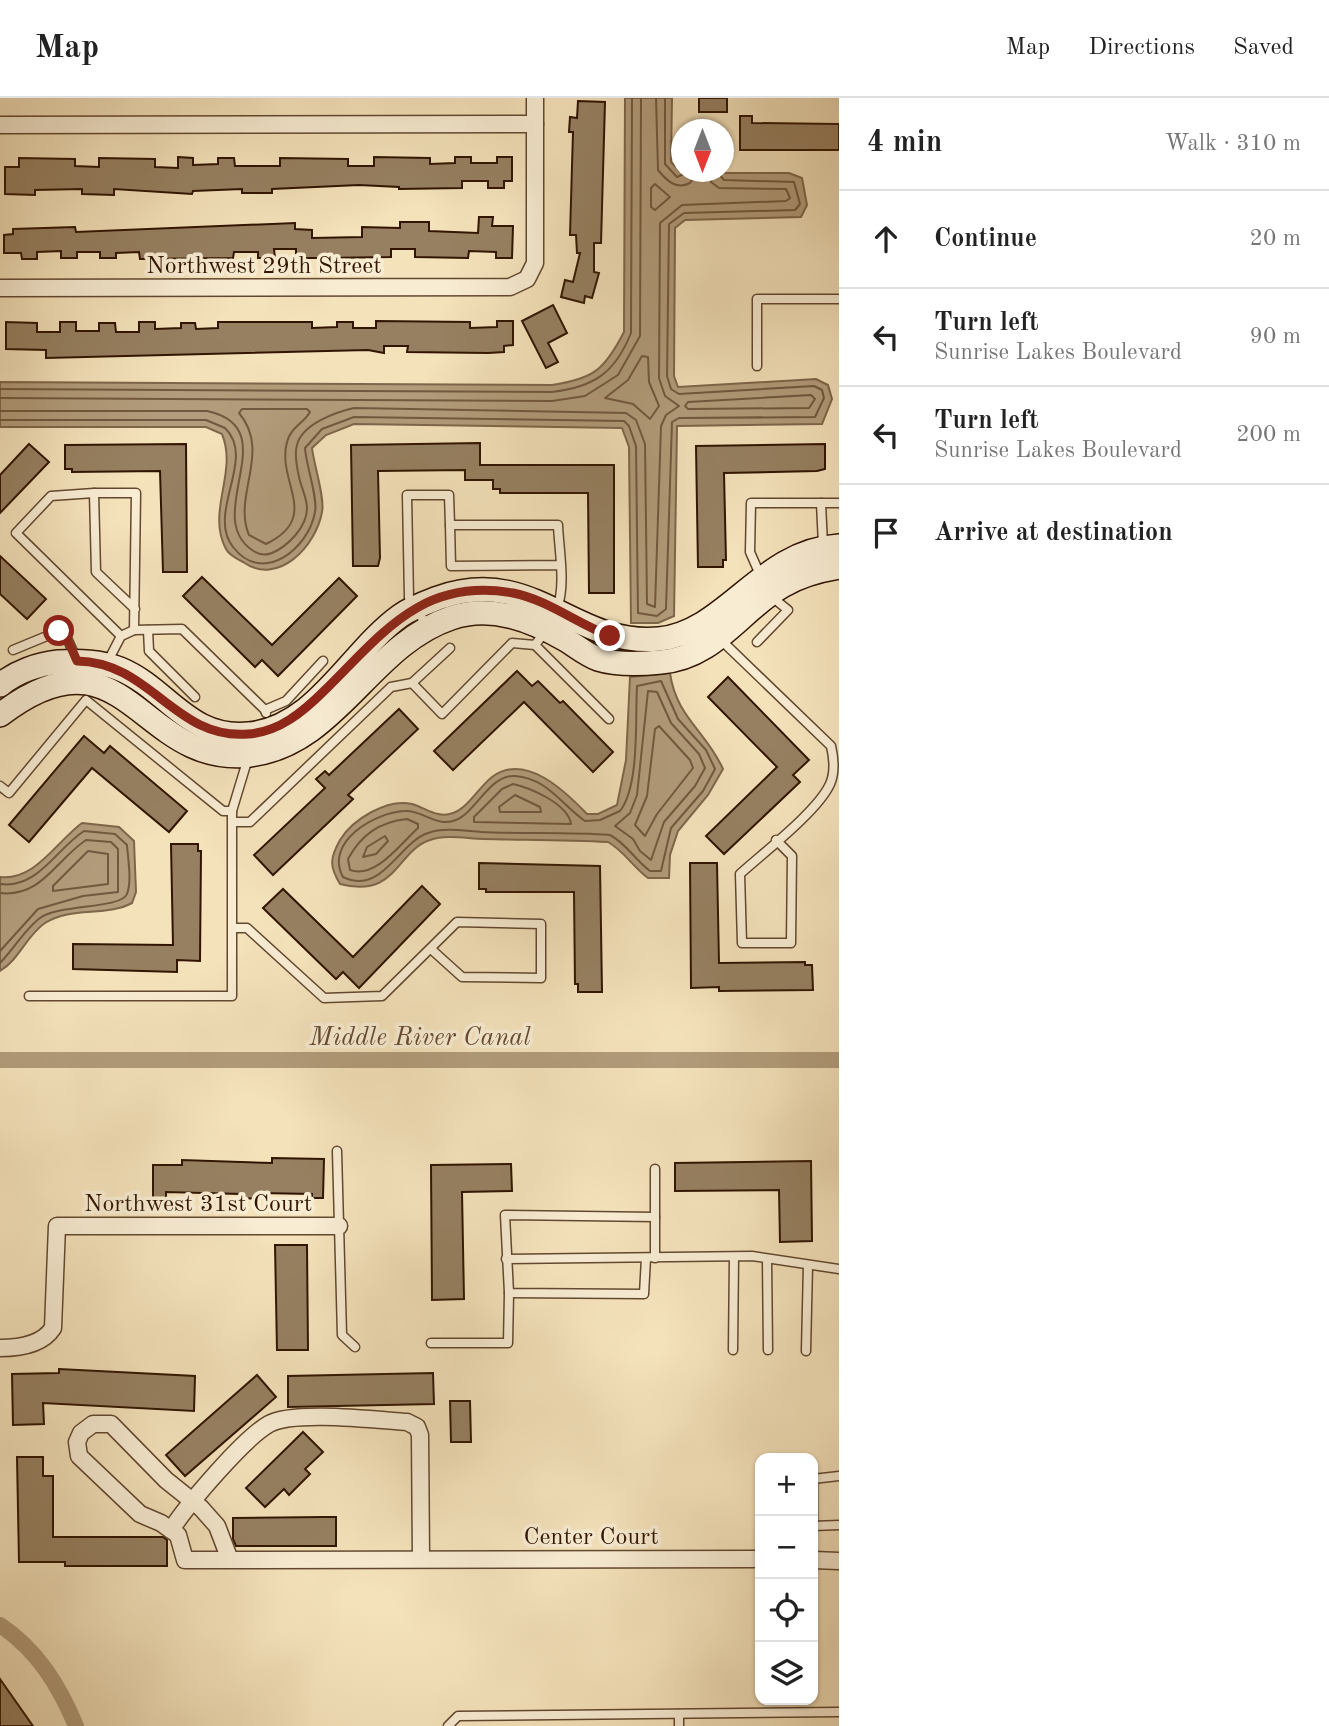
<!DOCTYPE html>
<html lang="en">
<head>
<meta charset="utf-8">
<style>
  body { margin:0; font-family:"Old Standard TT",serif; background:#f6f6f6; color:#222 }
  .controls { position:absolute; right:21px; bottom:21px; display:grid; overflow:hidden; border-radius:14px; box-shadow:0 2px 5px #0004 }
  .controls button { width:63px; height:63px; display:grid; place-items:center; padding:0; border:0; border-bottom:2px solid #e0e0e0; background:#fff; color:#222; font:35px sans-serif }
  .compass { position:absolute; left:671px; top:21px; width:63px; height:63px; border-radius:50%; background:#fff; box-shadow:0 2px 5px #0004; rotate:180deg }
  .stop { position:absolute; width:21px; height:21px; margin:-16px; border:5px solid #8f2418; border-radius:50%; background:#fff }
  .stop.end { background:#8f2418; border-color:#fff; box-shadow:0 2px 7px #0008 }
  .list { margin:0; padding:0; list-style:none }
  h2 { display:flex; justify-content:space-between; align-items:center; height:91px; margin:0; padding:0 28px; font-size:30px }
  h2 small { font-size:23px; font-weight:400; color:#767676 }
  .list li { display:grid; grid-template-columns:46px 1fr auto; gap:21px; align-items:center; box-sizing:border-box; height:98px; padding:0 28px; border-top:2px solid #e0e0e0 }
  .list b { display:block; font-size:26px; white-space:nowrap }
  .list p { margin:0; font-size:23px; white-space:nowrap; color:#767676 }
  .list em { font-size:23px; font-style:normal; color:#767676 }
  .icon { flex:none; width:38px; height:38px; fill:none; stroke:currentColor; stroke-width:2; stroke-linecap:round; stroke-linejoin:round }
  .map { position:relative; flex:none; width:839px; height:1628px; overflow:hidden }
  header { display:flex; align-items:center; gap:42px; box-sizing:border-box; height:98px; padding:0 35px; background:#fff; border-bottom:2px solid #e0e0e0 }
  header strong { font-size:33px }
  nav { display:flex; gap:38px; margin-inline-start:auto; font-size:24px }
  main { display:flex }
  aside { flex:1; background:#fff }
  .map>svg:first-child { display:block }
  .water { fill:#b29c7b; stroke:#7e664a; stroke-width:2 }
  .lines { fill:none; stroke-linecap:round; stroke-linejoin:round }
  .shore { stroke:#72583e; stroke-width:2 }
  .canal { stroke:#b29c7b; stroke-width:16 }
  .building { fill:#968061; stroke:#311500; stroke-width:2 }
  .lane-casing { stroke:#62482f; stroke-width:11 }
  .street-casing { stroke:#62482f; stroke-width:19 }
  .secondary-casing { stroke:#311500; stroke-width:26 }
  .lane { stroke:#f8ecd3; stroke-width:8 }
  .street { stroke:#f8ecd3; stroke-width:16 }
  .secondary { stroke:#f8ecd3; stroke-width:23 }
  .route { stroke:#8f2418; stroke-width:9 }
  .labels { text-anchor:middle; stroke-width:7; stroke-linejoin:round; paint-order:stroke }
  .street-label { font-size:24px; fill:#311500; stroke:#f8ecd3 }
  .water-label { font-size:26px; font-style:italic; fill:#654b31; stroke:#f8ecd3 }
</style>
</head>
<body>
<header>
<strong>Map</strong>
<nav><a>Map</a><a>Directions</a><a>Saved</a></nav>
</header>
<main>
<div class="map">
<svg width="839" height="1628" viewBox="0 0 839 1628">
  <rect width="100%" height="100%" fill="#f4e2bb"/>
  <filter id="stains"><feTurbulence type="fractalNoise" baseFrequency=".00286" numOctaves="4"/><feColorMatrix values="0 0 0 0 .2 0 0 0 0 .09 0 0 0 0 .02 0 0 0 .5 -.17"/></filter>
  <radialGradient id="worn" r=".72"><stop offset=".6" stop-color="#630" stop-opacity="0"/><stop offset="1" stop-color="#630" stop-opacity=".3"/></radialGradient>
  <g class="water">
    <path d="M625,0H672L671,64L682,75H789L802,80L807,107L801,119L685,122L675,130L674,278L678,289L816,281L828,287L832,301L822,326L677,328L674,518L658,525H631L629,349L622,330L354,326L326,337L312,350C314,367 325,400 322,414C316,448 278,489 243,464C237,461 229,457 226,451C206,413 238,375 222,336L206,329H0V284L552,287C594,281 605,271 624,234Z"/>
    <path d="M670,575C676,619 706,633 723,671L708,697L678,733L670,757L669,780H648C633,769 624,753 608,744C567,742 526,742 484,741C468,741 447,736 430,742C396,753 397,801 340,786C329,768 330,760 340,742C352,722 387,700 412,706C426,710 438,721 453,715C468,710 479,689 492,679C525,654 565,693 587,716H598L617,707L626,662L630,579Z"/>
    <path d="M82,725L119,729L134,743L136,794L132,805C106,819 71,808 45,825C27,837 19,862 0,873V779C35,783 56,744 82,725Z"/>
  </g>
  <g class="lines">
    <g class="shore">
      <path d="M656,0L658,72C667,83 676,92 690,85L697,74"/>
      <polyline points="665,0 665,66 677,79 688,74"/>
      <polygon points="655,86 670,99 655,112 651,109 651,90"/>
      <polygon points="642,258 648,259 649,284 659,308 650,321 633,306 605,300 628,282"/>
      <path d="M0,291L552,294C594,289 615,275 631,235L632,0"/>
      <polygon points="811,297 815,301 809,310 688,311 685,308 688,304"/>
      <polyline points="0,300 552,303 585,298 618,277 640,238 641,0"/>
      <path d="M242,311H307L310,314C304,325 290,330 287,344C276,384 322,419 266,446L249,437C232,397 272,354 239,315Z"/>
      <path d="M0,313H207C287,330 201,417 252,452C259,457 265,458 272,455C288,448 307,429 307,410C307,400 301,389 299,379C297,370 294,356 297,347C302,326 336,314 354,310L626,315L636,322L645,346L647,506L655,509L661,328L666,317L679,308L665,298L659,280L660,125L682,107L786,103L790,100L786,91L719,90L711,84L708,74"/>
      <path d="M0,322H206L225,330C257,361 206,414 233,449C263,488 309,450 315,414C318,399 306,368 305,350L322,331L354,319L624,323L629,328L636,348L638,515L657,518L666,511L672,324L679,320L815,319L824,300L822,292L814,288L679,296L671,291L667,278L669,126L684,115L795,112L800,106L794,84L724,82L717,74"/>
      <path d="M661,583L678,621L706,652L715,671L703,693L671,730L661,773H650C634,761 627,746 610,737C567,734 524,736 481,734C465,733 444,729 428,735C398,745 382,798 343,779C324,744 375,714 405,713C423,712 437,730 456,722C477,713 490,676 515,678C547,680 562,707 585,723L600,722L620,713C640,688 635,619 637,588Z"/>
      <polygon points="648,593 657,594 671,625 699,656 705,670 695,688 664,724 651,762 640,753 633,741 615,728 630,715 637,697"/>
      <polygon points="659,628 690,662 693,670 657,716 645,738 635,727 647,698 655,631"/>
      <path d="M513,686C531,690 568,706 571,726L474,724V719L502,691Z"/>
      <polygon points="515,697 540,709 541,714 500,714 499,709"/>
      <path d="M407,721L418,726V730C401,745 376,781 350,772L348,761C361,737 379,724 407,721Z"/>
      <polygon points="385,738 388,743 376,756 363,759 367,749"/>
      <polygon points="88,753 108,756 108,786 53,793 53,788"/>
      <path d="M0,786C38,791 56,751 84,733L115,736L127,747C128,761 132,783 127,796C121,811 58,806 40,820C25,831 13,852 0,865"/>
      <path d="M0,795C41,800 56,762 86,742L111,744L118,751V794L83,798L38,811L0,853"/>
    </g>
    <g class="canal">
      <polyline points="0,962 839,962"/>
      <path d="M0,1527C37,1552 59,1587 76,1628"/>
    </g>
  </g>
  <g class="building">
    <rect x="699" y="0" width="28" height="14"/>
    <polygon points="578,3 605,4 601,145 594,145 594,174 599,175 592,200 585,198 584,205 561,199 565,182 573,184 580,155 577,155 576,137 570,137 573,34 569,34 570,19 577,20"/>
    <polygon points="740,18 752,18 752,25 839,26 839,52 740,52"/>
    <polygon points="178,59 193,60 193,67 218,66 218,60 234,60 235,68 280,68 280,60 348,61 348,68 374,68 374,59 430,60 430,66 455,65 455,59 471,59 471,65 497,65 497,59 512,59 512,83 504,83 504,90 488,90 488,83 462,83 462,90 399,91 399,89 359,87 272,91 272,95 242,95 242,91 193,93 192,96 114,91 114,97 82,96 82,91 35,92 35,97 5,96 5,69 19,69 19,60 75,61 75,68 99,69 99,60 155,61 155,69 178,70"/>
    <polygon points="479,119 493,119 492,128 513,128 512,160 496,160 496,154 469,153 468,160 415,159 415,151 391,151 391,159 323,160 296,160 296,151 274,151 275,160 258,160 258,154 234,154 233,160 140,161 139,154 116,155 116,160 100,160 100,154 77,154 77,160 61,160 61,153 37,154 37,161 22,161 21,155 4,155 4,137 13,136 13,131 75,129 76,134 295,125 295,131 312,132 312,140 362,139 362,129 400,130 400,124 429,124 429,133 478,135"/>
    <polygon points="553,207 567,235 548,245 558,264 546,270 522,223"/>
    <polygon points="376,223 470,224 470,230 497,229 497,223 513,223 513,247 504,248 504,254 488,255 407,254 408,248 384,248 384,255 368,252 46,260 46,252 6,251 6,224 37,225 37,234 60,234 60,224 76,224 76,233 99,233 99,225 115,225 116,234 139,234 139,224 155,224 155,231 181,230 181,225 195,225 196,231 218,230 218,224 312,224 312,230 337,229 337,224 353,224 353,230 376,230"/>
    <polygon points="480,345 480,367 614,367 614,495 589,495 588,395 500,395 500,391 493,391 493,382 465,382 465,372 378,373 380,460 378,468 353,468 351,347"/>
    <polygon points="29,346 49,364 0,415 0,377"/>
    <polygon points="186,346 187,474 163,474 160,373 72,374 72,371 65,371 65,347"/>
    <polygon points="825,346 825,371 817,373 724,375 726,462 723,462 723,469 698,469 696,348"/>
    <polygon points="0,458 46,501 27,521 0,496"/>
    <polygon points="202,479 272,547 339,480 357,498 278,578 262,562 255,569 183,498"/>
    <polygon points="517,573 532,588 538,583 560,605 563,603 613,654 593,674 524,604 453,672 434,653"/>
    <polygon points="728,579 809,662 793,677 800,684 724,756 706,738 777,669 708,599"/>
    <polygon points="399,611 418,631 348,697 353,701 273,777 254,757 325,690 316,681 325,673 329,677"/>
    <polygon points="84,638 104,655 110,648 187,713 169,734 92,670 29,744 9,727"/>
    <polygon points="171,746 198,746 198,753 201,753 200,863 177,862 177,874 73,871 73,846 173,847"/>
    <polygon points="479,765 600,768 602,894 578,894 578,886 575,886 574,794 486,794 486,791 479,791"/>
    <polygon points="690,765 717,765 719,865 805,864 805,867 812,867 813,892 719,893 719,889 691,890"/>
    <polygon points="422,788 440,806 359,890 343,874 336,881 263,810 283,791 353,859"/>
    <polygon points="272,1060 324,1061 323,1100 312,1100 312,1096 260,1095 260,1101 241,1100 241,1096 166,1094 166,1101 153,1100 153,1067 182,1067 182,1062 272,1065"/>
    <polygon points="811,1063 812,1143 780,1144 779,1092 675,1093 675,1065"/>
    <polygon points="511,1066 512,1093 462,1094 464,1201 432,1202 431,1067"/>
    <polygon points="275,1147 307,1147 308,1252 277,1252"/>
    <polygon points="59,1271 195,1278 194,1313 43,1305 44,1326 13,1327 12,1276 59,1275"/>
    <polygon points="433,1275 434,1306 288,1309 288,1278"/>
    <polygon points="257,1277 276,1299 185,1378 166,1357"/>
    <polygon points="450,1303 470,1303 471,1344 451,1344"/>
    <polygon points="303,1334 323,1354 305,1371 310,1376 289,1397 284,1391 265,1409 246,1390"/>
    <polygon points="17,1359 43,1359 43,1378 53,1378 53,1439 163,1439 167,1442 167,1468 65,1468 65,1464 19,1464"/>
    <polygon points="324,1419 336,1419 336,1448 236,1448 233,1441 233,1420"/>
    <polygon points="0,1581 33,1628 0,1628"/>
  </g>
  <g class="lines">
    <defs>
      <g id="lane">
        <polyline points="757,268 757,201 839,201"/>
        <polyline points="94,395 51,398 16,435 121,538"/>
        <polyline points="821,405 823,447"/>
        <polyline points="761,479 750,454 751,405 839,405"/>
        <path d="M557,511C566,486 559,453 558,427H450L451,468L560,467"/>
        <polyline points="428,529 409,500 407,397 449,397 450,427"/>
        <polyline points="134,532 136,395 94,395 96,474 135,511"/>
        <polyline points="148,532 149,553 195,599"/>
        <polyline points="544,535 535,547 609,621"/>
        <path d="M721,542L831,648C834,661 835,675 830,686C818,713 763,755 740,776L742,845H791L792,758L776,742"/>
        <polyline points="757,544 788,512 772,499"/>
        <polyline points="13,552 59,533 66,538 76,560"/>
        <polyline points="108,563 121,538 134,532 182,531 265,612"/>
        <polyline points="412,585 450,550"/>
        <polyline points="266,615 265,612 286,603 323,563"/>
        <polyline points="0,688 9,695 86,602 223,713 232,713"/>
        <polyline points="233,724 250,724 391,589 412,585 442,616 512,545 535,547"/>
        <polyline points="233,830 247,830 324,900 382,898 457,824 541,826 541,880 462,879 431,851"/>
        <polyline points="29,898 232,898 232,713 248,660"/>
        <polyline points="337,1053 342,1237 355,1249"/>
        <polyline points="655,1071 655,1160"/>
        <polyline points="646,1160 644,1196 509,1195 505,1117 655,1119"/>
        <polyline points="506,1161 752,1158 839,1171"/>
        <polyline points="767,1161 768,1252"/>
        <polyline points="431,1245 508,1245 509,1195"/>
        <polyline points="733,1252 734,1159"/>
        <polyline points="806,1253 808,1167"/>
        <polyline points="839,1378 813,1381 813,1428 839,1427"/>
        <polyline points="448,1628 458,1618 839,1614"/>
        <polyline points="679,1628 679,1616"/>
      </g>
      <g id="street">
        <polyline points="0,27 535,26"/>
        <polyline points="0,190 510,189 527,181 535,165 535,0"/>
        <path d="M0,1250C20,1250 42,1247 53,1230L57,1128H339"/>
        <path d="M171,1432C187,1407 244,1340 269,1326C293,1312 377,1322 407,1324L417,1329L420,1337L421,1461"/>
        <path d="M230,1462L217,1428L201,1410L166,1382L111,1326H93L81,1335L77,1344L79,1358L140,1416L161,1425L178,1437L185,1462C377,1462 569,1461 760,1461"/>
        <polyline points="813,1462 839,1463"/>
      </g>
      <g id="secondary">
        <path d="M0,587C16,574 38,566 58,564C80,563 100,563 120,571C168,591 188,642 249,636C316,630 350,554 400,518C411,510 425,505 438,500C534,466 572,549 659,541C727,534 760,453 839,448"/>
        <path d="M0,617C126,520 139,670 250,657C337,646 370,547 451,520C491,506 531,522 566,542C576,548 587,557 598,561C617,567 641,566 661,564C715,560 741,511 784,487C801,477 820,472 839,469"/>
      </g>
    </defs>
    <use href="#lane" class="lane-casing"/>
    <use href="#street" class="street-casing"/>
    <use href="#secondary" class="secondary-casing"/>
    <use href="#lane" class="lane"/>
    <use href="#street" class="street"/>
    <use href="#secondary" class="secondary"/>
  </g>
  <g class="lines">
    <path class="route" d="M59,533L66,538L77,563C151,564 175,642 248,636C279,634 303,614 325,592C382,536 422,479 513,495C548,502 576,525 610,538"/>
  </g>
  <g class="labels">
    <g class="street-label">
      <text x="264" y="175">Northwest 29th Street</text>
      <text x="198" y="1113">Northwest 31st Court</text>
      <text x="591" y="1446">Center Court</text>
    </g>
    <g class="water-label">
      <text x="420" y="947">Middle River Canal</text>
    </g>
  </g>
  <rect width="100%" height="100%" filter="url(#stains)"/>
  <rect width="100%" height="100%" fill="url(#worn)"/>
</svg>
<div class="controls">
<button>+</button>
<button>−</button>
<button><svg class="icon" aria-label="locate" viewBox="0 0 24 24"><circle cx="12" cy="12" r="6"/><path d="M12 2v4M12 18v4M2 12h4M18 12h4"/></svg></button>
<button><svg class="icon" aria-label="layers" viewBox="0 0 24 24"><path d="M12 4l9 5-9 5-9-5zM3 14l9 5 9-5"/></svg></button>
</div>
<svg class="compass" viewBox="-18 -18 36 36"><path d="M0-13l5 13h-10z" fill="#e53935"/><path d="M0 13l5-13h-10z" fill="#767676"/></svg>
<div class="stop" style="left:59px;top:533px"></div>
<div class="stop end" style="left:610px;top:538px"></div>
</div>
<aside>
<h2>4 min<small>Walk · 310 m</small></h2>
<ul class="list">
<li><svg class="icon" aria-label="ahead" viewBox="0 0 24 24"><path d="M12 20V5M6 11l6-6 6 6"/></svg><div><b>Continue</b></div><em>20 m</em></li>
<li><svg class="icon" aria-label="left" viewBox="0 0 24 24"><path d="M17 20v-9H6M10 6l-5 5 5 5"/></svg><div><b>Turn left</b><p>Sunrise Lakes Boulevard</p></div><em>90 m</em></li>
<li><svg class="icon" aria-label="left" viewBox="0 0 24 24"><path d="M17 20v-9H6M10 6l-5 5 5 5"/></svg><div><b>Turn left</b><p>Sunrise Lakes Boulevard</p></div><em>200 m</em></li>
<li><svg class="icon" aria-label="arrive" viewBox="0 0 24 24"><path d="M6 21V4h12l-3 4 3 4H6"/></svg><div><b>Arrive at destination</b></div></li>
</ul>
</aside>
</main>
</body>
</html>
